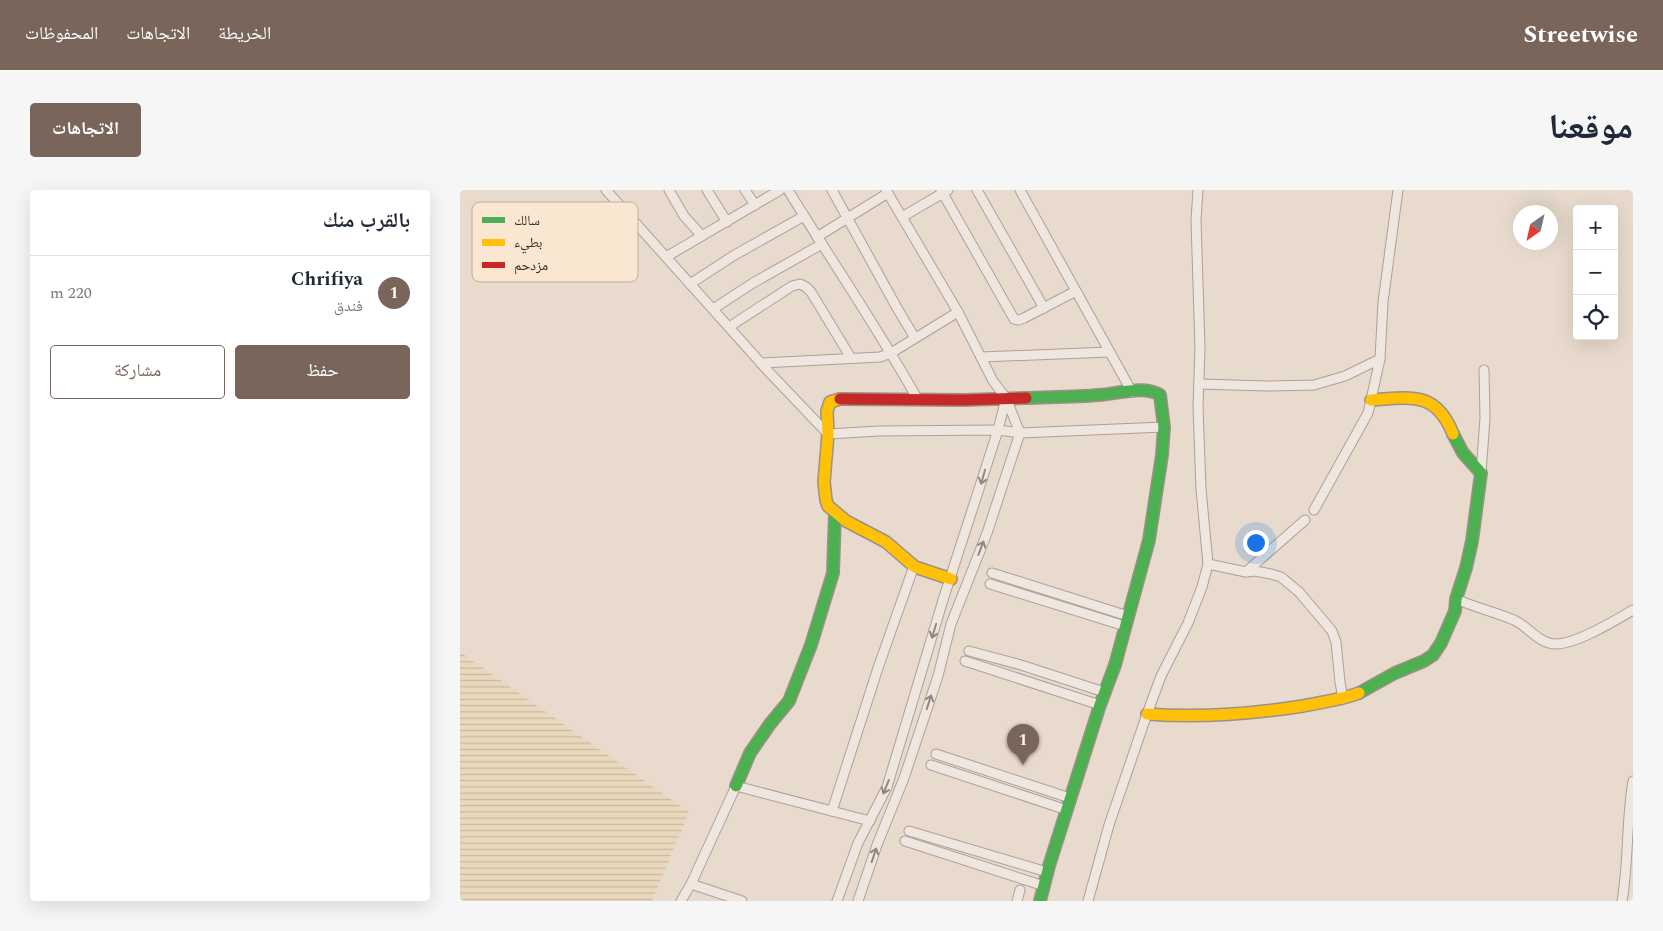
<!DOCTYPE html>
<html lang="ar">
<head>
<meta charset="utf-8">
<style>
  body { margin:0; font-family:Spectral,"Noto Naskh Arabic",serif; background:#f6f6f7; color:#1f2937; direction:rtl }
  .controls { position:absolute; right:15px; top:15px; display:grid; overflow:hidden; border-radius:5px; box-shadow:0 5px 20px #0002 }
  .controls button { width:45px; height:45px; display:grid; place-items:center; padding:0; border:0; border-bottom:1px solid #e0e1e3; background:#fff; color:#1f2937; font:25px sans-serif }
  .compass { position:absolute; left:1053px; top:15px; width:45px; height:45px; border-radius:50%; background:#fff; box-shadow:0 5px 20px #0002; rotate:214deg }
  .you { position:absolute; left:795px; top:352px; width:18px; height:18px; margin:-12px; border:4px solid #fff; border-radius:50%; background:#1a73e8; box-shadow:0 0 0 8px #1a73e833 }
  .badge { display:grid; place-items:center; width:32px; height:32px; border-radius:50%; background:#79655a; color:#fff; font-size:16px; font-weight:700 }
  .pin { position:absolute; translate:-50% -41px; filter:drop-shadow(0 1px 2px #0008) }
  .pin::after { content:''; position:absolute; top:26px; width:18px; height:15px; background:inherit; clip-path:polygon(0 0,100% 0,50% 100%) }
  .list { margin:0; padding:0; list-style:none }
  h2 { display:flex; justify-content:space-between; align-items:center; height:65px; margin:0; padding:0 20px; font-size:21px }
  h2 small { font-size:16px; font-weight:400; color:#747a83 }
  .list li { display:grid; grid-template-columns:32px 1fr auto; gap:15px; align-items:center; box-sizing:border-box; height:75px; padding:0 20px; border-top:1px solid #e0e1e3 }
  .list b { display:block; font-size:19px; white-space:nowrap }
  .list p { margin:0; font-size:16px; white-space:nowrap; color:#747a83 }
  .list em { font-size:16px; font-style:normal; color:#747a83 }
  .actions { display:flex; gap:10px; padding:15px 20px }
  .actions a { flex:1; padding:11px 0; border:1px solid #79655a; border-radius:5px; text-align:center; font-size:18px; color:#79655a }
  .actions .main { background:#79655a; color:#fff }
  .icon { flex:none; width:28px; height:28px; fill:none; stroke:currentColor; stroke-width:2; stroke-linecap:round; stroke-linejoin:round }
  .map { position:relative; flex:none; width:1173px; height:711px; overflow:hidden; direction:ltr; border-radius:5px }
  header { display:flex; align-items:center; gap:30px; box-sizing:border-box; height:70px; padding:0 25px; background:#79655a; color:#fff }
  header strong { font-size:24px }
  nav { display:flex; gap:28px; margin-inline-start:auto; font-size:18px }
  .intro { display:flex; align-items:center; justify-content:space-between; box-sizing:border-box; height:120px; padding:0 30px }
  h1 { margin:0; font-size:35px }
  .button { padding:12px 22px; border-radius:5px; background:#79655a; color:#fff; font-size:18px; font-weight:700 }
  main { display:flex; gap:30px; padding:0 30px }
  aside { flex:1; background:#fff; border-radius:5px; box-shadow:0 5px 20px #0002 }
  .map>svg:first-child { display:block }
  .farmland { fill:url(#farmland-rules) }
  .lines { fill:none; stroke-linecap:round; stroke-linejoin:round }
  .street-casing { stroke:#ada096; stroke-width:11 }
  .fast-casing { stroke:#9d9086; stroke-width:14 }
  .slow-casing { stroke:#9d9086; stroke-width:14 }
  .jam-casing { stroke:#9d9086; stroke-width:14 }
  .street { stroke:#efe7df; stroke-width:9 }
  .fast { stroke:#4caf50; stroke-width:11 }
  .slow { stroke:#ffc107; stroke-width:11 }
  .jam { stroke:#c62828; stroke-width:11 }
  .oneway { stroke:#96867e }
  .key { fill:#f9e7d2; stroke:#c1ad9b; stroke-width:1 }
  .key-label { font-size:14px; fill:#3d261c }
</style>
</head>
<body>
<header>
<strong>Streetwise</strong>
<nav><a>الخريطة</a><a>الاتجاهات</a><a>المحفوظات</a></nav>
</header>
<div class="intro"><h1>موقعنا</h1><a class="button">الاتجاهات</a></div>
<main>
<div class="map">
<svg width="1173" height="711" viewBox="0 0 1173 711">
  <defs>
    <pattern id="farmland-rules" width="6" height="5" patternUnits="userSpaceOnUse" patternTransform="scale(1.25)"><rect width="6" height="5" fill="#e9d8bc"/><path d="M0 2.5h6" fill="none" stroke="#c9b9a1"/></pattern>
  </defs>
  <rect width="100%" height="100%" fill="#e8dbcd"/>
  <polygon class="farmland" points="0,462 229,622 192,711 0,711"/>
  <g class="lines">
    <defs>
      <g id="street">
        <polyline points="146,0 308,181 368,244 419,241 538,240 560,243 704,237"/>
        <polyline points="209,0 224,26 242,46"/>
        <polyline points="247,0 267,32"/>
        <polyline points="285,0 295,15"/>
        <path d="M328,0C371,70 418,138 458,210"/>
        <polyline points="372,0 437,118 455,148"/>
        <polyline points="481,0 554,129 559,130 564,128 616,101"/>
        <polyline points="517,0 584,118"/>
        <polyline points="560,0 672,202"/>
        <polyline points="442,27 488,0"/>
        <polyline points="357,47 428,3"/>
        <polyline points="206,67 320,0"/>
        <polyline points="230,94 273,66 344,26"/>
        <polyline points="253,119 293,93 362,54"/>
        <polyline points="269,137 332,96 340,94 346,97 351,102 391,168"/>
        <polyline points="521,167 649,162"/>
        <polyline points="301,173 420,167 431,163 498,122"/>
        <polyline points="739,194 807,196 854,195 885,186 920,169"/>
        <polyline points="1021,283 1025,228 1024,180"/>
        <polyline points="854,320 908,223 920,169 923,112 938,0"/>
        <polyline points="748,374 786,382 795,381 811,384 821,387 839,402 872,441 876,452 880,492 883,509"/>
        <polyline points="786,382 845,330"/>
        <polyline points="532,383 668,426"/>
        <polyline points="530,394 665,436"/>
        <path d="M996,409C1014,417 1035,422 1054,430C1067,436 1075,449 1089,453C1108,460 1156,430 1173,420"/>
        <polyline points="509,461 561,475 644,502"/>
        <polyline points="505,471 640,515"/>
        <polyline points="476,564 610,608"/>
        <polyline points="471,575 607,620"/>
        <polyline points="372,621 418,478 454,376"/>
        <polyline points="449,641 587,682"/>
        <polyline points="445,651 584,696"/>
        <polyline points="231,694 276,596 410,631"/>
        <polyline points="221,711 231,694 282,711"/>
        <polyline points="377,711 398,653 427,597 483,410 538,240 546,208"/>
        <polyline points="398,711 417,655 444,588 478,486 491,434 527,343 560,243 546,208 533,191 498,122 426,0"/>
        <polyline points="557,711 560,700"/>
        <polyline points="628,711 649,635 687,524 701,486 728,433 742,397 748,374 741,299 738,217 740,158 736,30 738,0"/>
        <path d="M1162,711C1169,671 1166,631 1173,591"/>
      </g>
      <g id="fast">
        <path d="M566,208C590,207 615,207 639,205C657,204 684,195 700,205L704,237L702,265L689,350L655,475L640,515L589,676L580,711"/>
        <polyline points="899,503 935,483 964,471 973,465 981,453 995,421 996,409 1006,378 1012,351 1021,283 1003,263 993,244"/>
        <polyline points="276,596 290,563 310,534 329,511 351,455 373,383 375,323"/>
      </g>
      <g id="slow">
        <polyline points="380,209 370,212 367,221 368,244 364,292 366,310 368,316 386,331 426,352 455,377 491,389"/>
        <path d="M911,210C951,207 976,201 993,244"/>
        <path d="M687,524C739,528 792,524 843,516C862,512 881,510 899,503"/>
      </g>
      <polyline id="jam" points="380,209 504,210 566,208"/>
    </defs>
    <use href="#street" class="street-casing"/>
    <use href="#fast" class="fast-casing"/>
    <use href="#slow" class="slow-casing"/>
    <use href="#jam" class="jam-casing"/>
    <use href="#street" class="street"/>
    <use href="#fast" class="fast"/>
    <use href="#slow" class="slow"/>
    <use href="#jam" class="jam"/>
  </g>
  <defs><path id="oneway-shaft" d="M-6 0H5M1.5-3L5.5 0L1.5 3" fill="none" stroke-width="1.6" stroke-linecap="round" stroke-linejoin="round" transform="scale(1.25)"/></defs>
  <g class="oneway">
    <use href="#oneway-shaft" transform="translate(523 287) rotate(106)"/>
    <use href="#oneway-shaft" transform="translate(521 358) rotate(-69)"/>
    <use href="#oneway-shaft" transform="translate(474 441) rotate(107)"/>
    <use href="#oneway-shaft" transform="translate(469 512) rotate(-72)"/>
    <use href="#oneway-shaft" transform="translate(426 597) rotate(112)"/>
    <use href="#oneway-shaft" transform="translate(414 665) rotate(-72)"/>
  </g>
  <rect x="12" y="12" width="166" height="80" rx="8" class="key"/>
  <rect x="22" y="27" width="23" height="6" fill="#4caf50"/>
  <rect x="22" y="49" width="23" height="7" fill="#ffc107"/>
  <rect x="22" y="72" width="23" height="6" fill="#c62828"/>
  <g class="key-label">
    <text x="54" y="35">سالك</text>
    <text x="54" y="57">بطيء</text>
    <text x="54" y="80">مزدحم</text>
  </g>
</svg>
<div class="controls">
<button>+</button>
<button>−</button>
<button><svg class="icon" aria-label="locate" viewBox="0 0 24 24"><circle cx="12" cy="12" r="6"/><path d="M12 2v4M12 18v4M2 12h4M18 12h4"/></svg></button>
</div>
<svg class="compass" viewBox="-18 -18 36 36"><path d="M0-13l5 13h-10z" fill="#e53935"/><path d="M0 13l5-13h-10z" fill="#747a83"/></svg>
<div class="you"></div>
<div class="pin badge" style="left:563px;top:575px">1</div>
</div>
<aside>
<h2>بالقرب منك<small></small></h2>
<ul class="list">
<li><span class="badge">1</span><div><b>Chrifiya</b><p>فندق</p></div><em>220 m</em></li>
</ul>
<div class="actions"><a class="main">حفظ</a><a>مشاركة</a></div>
</aside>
</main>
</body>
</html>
